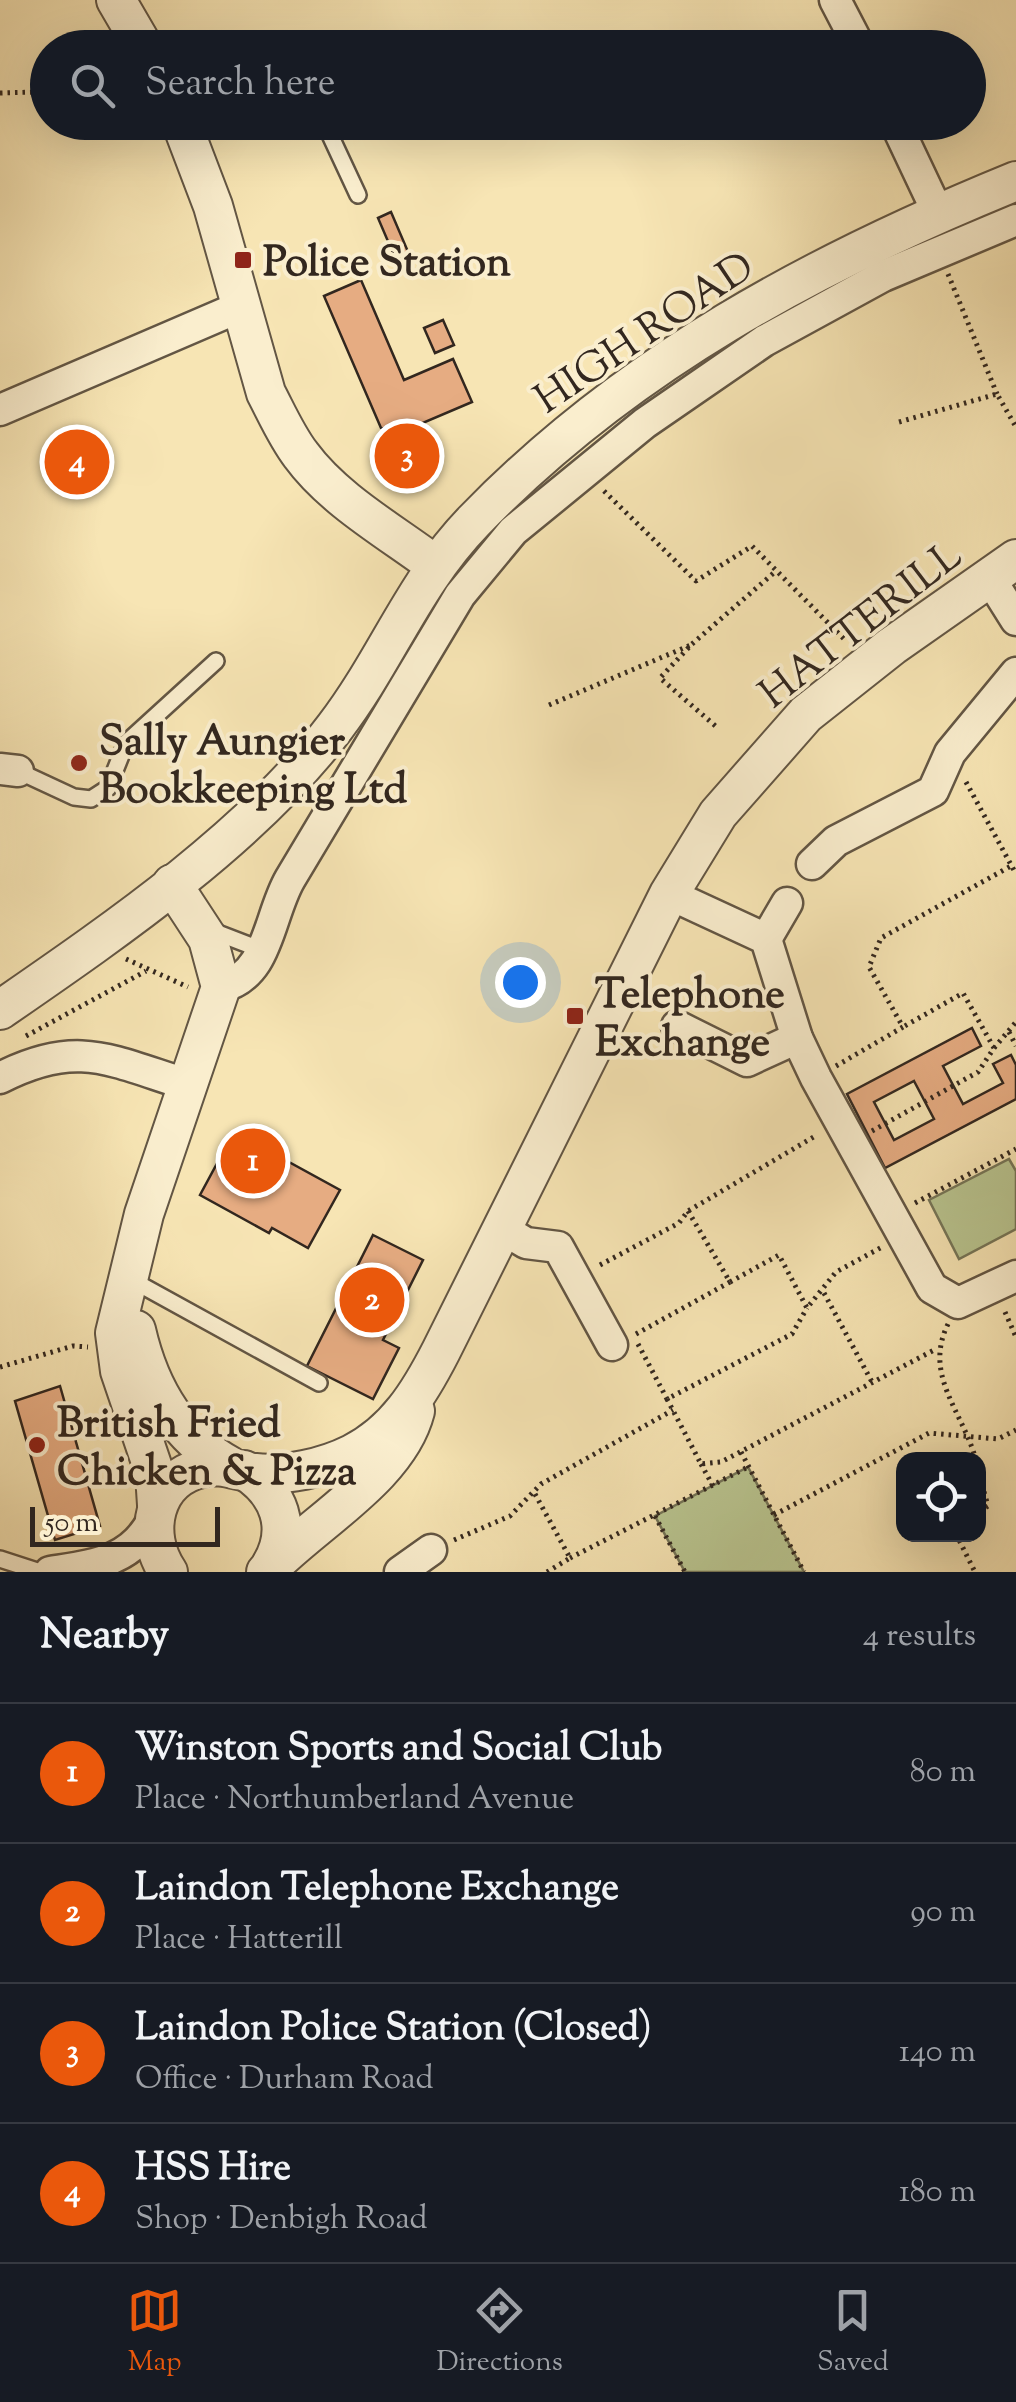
<!DOCTYPE html>
<html lang="en">
<head>
<meta charset="utf-8">
<style>
  body { margin:0; font-family:"Sorts Mill Goudy",serif; background:#20242c; color:#f1f3f6 }
  .controls { position:absolute; right:30px; bottom:30px; display:grid; overflow:hidden; border-radius:20px; box-shadow:0 10px 40px #0002 }
  .controls button { width:90px; height:90px; display:grid; place-items:center; padding:0; border:0; border-bottom:2px solid #363941; background:#171b24; color:#f1f3f6; font:50px sans-serif }
  .scale { position:absolute; left:30px; bottom:25px; width:190px; box-sizing:border-box; padding-left:10px; border:5px solid #32271f; border-top:0; font-size:28px; line-height:35px; white-space:nowrap; color:#32271f; -webkit-text-stroke:8px #faeece; paint-order:stroke }
  .you { position:absolute; left:520px; top:982px; width:35px; height:35px; margin:-25px; border:8px solid #fff; border-radius:50%; background:#1a73e8; box-shadow:0 0 0 15px #1a73e833 }
  .badge { display:grid; place-items:center; width:65px; height:65px; border-radius:50%; background:#ea580c; color:#fff; font-size:32px; font-weight:700 }
  .pin { position:absolute; translate:-50% -50%; border:5px solid #fff; box-shadow:0 2px 10px #0006 }
  .list { margin:0; padding:0; list-style:none }
  h2 { display:flex; justify-content:space-between; align-items:center; height:130px; margin:0; padding:0 40px; font-size:42px }
  h2 small { font-size:32px; font-weight:400; color:#9ea1a6 }
  .list li { display:grid; grid-template-columns:65px 1fr auto; gap:30px; align-items:center; box-sizing:border-box; height:140px; padding:0 40px; border-top:2px solid #363941 }
  .list b { display:block; font-size:38px; white-space:nowrap }
  .list p { margin:0; font-size:32px; white-space:nowrap; color:#9ea1a6 }
  .list em { font-size:32px; font-style:normal; color:#9ea1a6 }
  .icon { flex:none; width:55px; height:55px; fill:none; stroke:currentColor; stroke-width:2; stroke-linecap:round; stroke-linejoin:round }
  .map { position:relative; flex:none; width:1016px; height:1572px; overflow:hidden }
  .search { position:absolute; background:#171b24; box-shadow:0 10px 40px #0002; left:30px; right:30px; top:30px; height:110px; display:flex; align-items:center; gap:25px; box-sizing:border-box; padding:0 35px; border-radius:55px; color:#9ea1a6; font-size:38px }
  .sheet { height:690px; background:#171b24 }
  nav { display:flex; justify-content:space-around; align-items:center; box-sizing:border-box; height:140px; border-top:2px solid #363941; background:#171b24; font-size:28px; color:#9ea1a6 }
  nav a { display:grid; justify-items:center; gap:5px }
  nav .on { color:#ea580c }
  .map>svg:first-child { display:block }
  .green { fill:#b9c590; stroke:#767658; stroke-width:2.5 }
  .building { fill:#e6ac82; stroke:#32271f; stroke-width:2.5; fill-rule:evenodd }
  .lines { fill:none; stroke-linecap:round; stroke-linejoin:round }
  .service-casing { stroke:#635644; stroke-width:20 }
  .minor-casing { stroke:#635644; stroke-width:35 }
  .tertiary-casing { stroke:#635644; stroke-width:42 }
  .path { stroke:#32271f; stroke-width:5; stroke-dasharray:2.5 5; stroke-linecap:butt }
  .service { stroke:#faeece; stroke-width:15 }
  .minor { stroke:#faeece; stroke-width:30 }
  .tertiary { stroke:#faeece; stroke-width:38 }
  .poi-dot { fill:#8f2418; stroke:#faeece; stroke-width:4 }
  .labels { text-anchor:middle; stroke-width:8; stroke-linejoin:round; paint-order:stroke }
  .poi-label { font-size:42px; font-weight:bold; fill:#32271f; stroke:#faeece; text-anchor:start }
  .street-label { font-size:42px; fill:#32271f; stroke:#faeece }
</style>
</head>
<body>
<div class="map">
<svg width="1016" height="1572" viewBox="0 0 1016 1572">
  <rect width="100%" height="100%" fill="#f7e5b4"/>
  <filter id="stains"><feTurbulence type="fractalNoise" baseFrequency=".002" numOctaves="4"/><feColorMatrix values="0 0 0 0 .2 0 0 0 0 .09 0 0 0 0 .02 0 0 0 .5 -.17"/></filter>
  <radialGradient id="worn" r=".72"><stop offset=".6" stop-color="#630" stop-opacity="0"/><stop offset="1" stop-color="#630" stop-opacity=".3"/></radialGradient>
  <g class="green">
    <polygon points="1009,1159 1016,1171 1016,1229 959,1259 929,1200"/>
    <polygon points="748,1467 804,1572 685,1572 655,1516"/>
  </g>
  <g class="building">
    <polygon points="391,212 409,254 396,260 378,218"/>
    <polygon points="361,280 404,380 453,359 472,402 397,434 381,428 324,296"/>
    <polygon points="443,320 454,345 435,353 424,328"/>
    <path d="M972,1028L981,1046L943,1066L963,1104L1003,1083L993,1064L1011,1055L1016,1065V1099L885,1168L847,1094ZM914,1081L934,1119L894,1140L874,1102Z"/>
    <polygon points="234,1132 340,1190 308,1248 272,1228 269,1233 200,1195"/>
    <polygon points="373,1235 423,1260 383,1340 399,1348 373,1399 307,1366"/>
    <polygon points="60,1386 100,1526 55,1540 15,1401"/>
  </g>
  <g class="lines">
    <defs>
      <g id="service">
        <polyline points="324,122 358,195"/>
        <polyline points="18,771 74,797 91,799 108,788 126,743 216,661"/>
        <polyline points="210,930 262,950"/>
        <polyline points="130,1279 319,1383"/>
        <polyline points="0,1559 40,1572"/>
      </g>
      <g id="minor">
        <polyline points="835,0 860,48"/>
        <polyline points="895,122 938,213"/>
        <polyline points="0,410 242,306"/>
        <polyline points="989,577 1016,620"/>
        <polyline points="0,769 18,771"/>
        <polyline points="812,864 836,841 933,791 950,753 1016,673"/>
        <polyline points="669,894 766,939 797,1038 816,1078 932,1288 958,1303 1016,1276"/>
        <polyline points="766,939 787,903"/>
        <path d="M221,987C269,976 268,917 290,879L460,595L513,531L645,423L764,341L883,276L1016,220"/>
        <polyline points="677,1026 747,1061 797,1038"/>
        <path d="M0,1078C78,1038 111,1061 189,1085"/>
        <polyline points="501,1228 526,1243 558,1247 612,1345"/>
        <path d="M50,1572C93,1565 132,1562 153,1519"/>
        <polyline points="400,1572 431,1550"/>
      </g>
      <g id="tertiary">
        <polyline points="116,0 144,48"/>
        <path d="M181,122L213,206L266,393C277,414 287,437 301,455C334,500 391,532 435,565"/>
        <path d="M0,1010C113,932 252,837 335,727C387,659 413,584 474,521C627,363 815,263 1016,181"/>
        <path d="M136,1330C149,1387 178,1438 230,1466"/>
        <path d="M244,1470C279,1492 293,1528 271,1565"/>
        <polyline points="157,1505 155,1474 120,1371 115,1333 144,1214 221,987 208,939 172,884"/>
        <path d="M168,1572C142,1534 153,1479 202,1468C221,1463 236,1471 255,1473C286,1476 324,1468 352,1454C396,1432 420,1392 441,1351L669,894L718,814L806,714L892,646L1016,559"/>
        <path d="M266,1572C314,1522 398,1477 415,1411"/>
      </g>
    </defs>
    <use href="#service" class="service-casing"/>
    <use href="#minor" class="minor-casing"/>
    <use href="#tertiary" class="tertiary-casing"/>
    <g class="path">
      <polyline points="0,93 36,92 48,87"/>
      <polyline points="948,274 997,394"/>
      <polyline points="899,422 997,394 1016,427"/>
      <polyline points="604,491 696,581 752,546 844,639"/>
      <polyline points="692,644 776,571"/>
      <polyline points="549,705 691,645 660,678 719,729"/>
      <polyline points="966,782 1016,874"/>
      <polyline points="126,959 188,987"/>
      <polyline points="1009,1032 1016,1046"/>
      <polyline points="26,1036 146,971"/>
      <polyline points="994,1048 1016,1022"/>
      <polyline points="836,1066 903,1027 869,967 881,938 1011,866"/>
      <polyline points="872,1131 978,1072 994,1048 963,993 903,1027"/>
      <polyline points="915,1203 1016,1149"/>
      <polyline points="688,1211 730,1282 779,1255 807,1308 836,1272 882,1247"/>
      <polyline points="600,1265 679,1223 688,1211 817,1135"/>
      <polyline points="824,1293 872,1382"/>
      <polyline points="1005,1312 1016,1337"/>
      <path d="M948,1324C923,1375 962,1410 976,1460"/>
      <polyline points="636,1334 730,1282"/>
      <polyline points="638,1344 667,1399 792,1334 807,1308"/>
      <polyline points="0,1367 73,1346 88,1347"/>
      <polyline points="667,1399 701,1464 721,1462 936,1349"/>
      <polyline points="741,1452 804,1572"/>
      <polyline points="701,1464 713,1486"/>
      <polyline points="978,1470 988,1506 978,1512"/>
      <polyline points="535,1494 570,1558 547,1572"/>
      <polyline points="774,1515 929,1433 998,1439 1016,1430"/>
      <polyline points="655,1516 685,1572"/>
      <polyline points="956,1534 975,1572"/>
      <polyline points="454,1540 510,1516 541,1484 673,1410"/>
      <polyline points="570,1558 748,1467"/>
    </g>
    <use href="#service" class="service"/>
    <use href="#minor" class="minor"/>
    <use href="#tertiary" class="tertiary"/>
  </g>
  <g class="poi-dot">
    <rect x="233" y="250" width="20" height="20" rx="5"/>
    <circle cx="79" cy="763" r="10"/>
    <rect x="565" y="1006" width="20" height="20" rx="5"/>
    <circle cx="37" cy="1445" r="10"/>
  </g>
  <g class="labels">
    <g class="poi-label">
      <text x="263" y="275">Police Station</text>
      <text x="99" y="754">Sally Aungier<tspan x="99" dy="48">Bookkeeping Ltd</tspan></text>
      <text x="595" y="1007">Telephone<tspan x="595" dy="48">Exchange</tspan></text>
      <text x="57" y="1436">British Fried<tspan x="57" dy="48">Chicken &amp; Pizza</tspan></text>
    </g>
    <g class="street-label">
      <text transform="translate(643 331) rotate(-34)" y="15">HIGH ROAD</text>
      <text transform="translate(859 623) rotate(-38)" y="15">HATTERILL</text>
    </g>
  </g>
  <rect width="100%" height="100%" filter="url(#stains)"/>
  <rect width="100%" height="100%" fill="url(#worn)"/>
</svg>
<div class="controls">
<button><svg class="icon" aria-label="locate" viewBox="0 0 24 24"><circle cx="12" cy="12" r="6"/><path d="M12 2v4M12 18v4M2 12h4M18 12h4"/></svg></button>
</div>
<div class="scale">50 m</div>
<div class="you"></div>
<div class="pin badge" style="left:253px;top:1161px">1</div>
<div class="pin badge" style="left:372px;top:1300px">2</div>
<div class="pin badge" style="left:407px;top:456px">3</div>
<div class="pin badge" style="left:77px;top:462px">4</div>
<div class="search"><svg class="icon" aria-label="search" viewBox="0 0 24 24"><circle cx="10" cy="10" r="6"/><path d="M15 15l6 6"/></svg>Search here</div>
</div>
<section class="sheet">
<h2>Nearby<small>4 results</small></h2>
<ul class="list">
<li><span class="badge">1</span><div><b>Winston Sports and Social Club</b><p>Place · Northumberland Avenue</p></div><em>80 m</em></li>
<li><span class="badge">2</span><div><b>Laindon Telephone Exchange</b><p>Place · Hatterill</p></div><em>90 m</em></li>
<li><span class="badge">3</span><div><b>Laindon Police Station (Closed)</b><p>Office · Durham Road</p></div><em>140 m</em></li>
<li><span class="badge">4</span><div><b>HSS Hire</b><p>Shop · Denbigh Road</p></div><em>180 m</em></li>
</ul>
</section>
<nav>
<a class="on"><svg class="icon" aria-label="map" viewBox="0 0 24 24"><path d="M3 6l6-2 6 2 6-2v14l-6 2-6-2-6 2zM9 4v14M15 6v14"/></svg>Map</a>
<a><svg class="icon" aria-label="directions" viewBox="0 0 24 24"><path d="M12 3l9 9-9 9-9-9zM9 14v-3h6M13 9l2 2-2 2"/></svg>Directions</a>
<a><svg class="icon" aria-label="saved" viewBox="0 0 24 24"><path d="M7 4h10v16l-5-4-5 4z"/></svg>Saved</a>
</nav>
</body>
</html>
